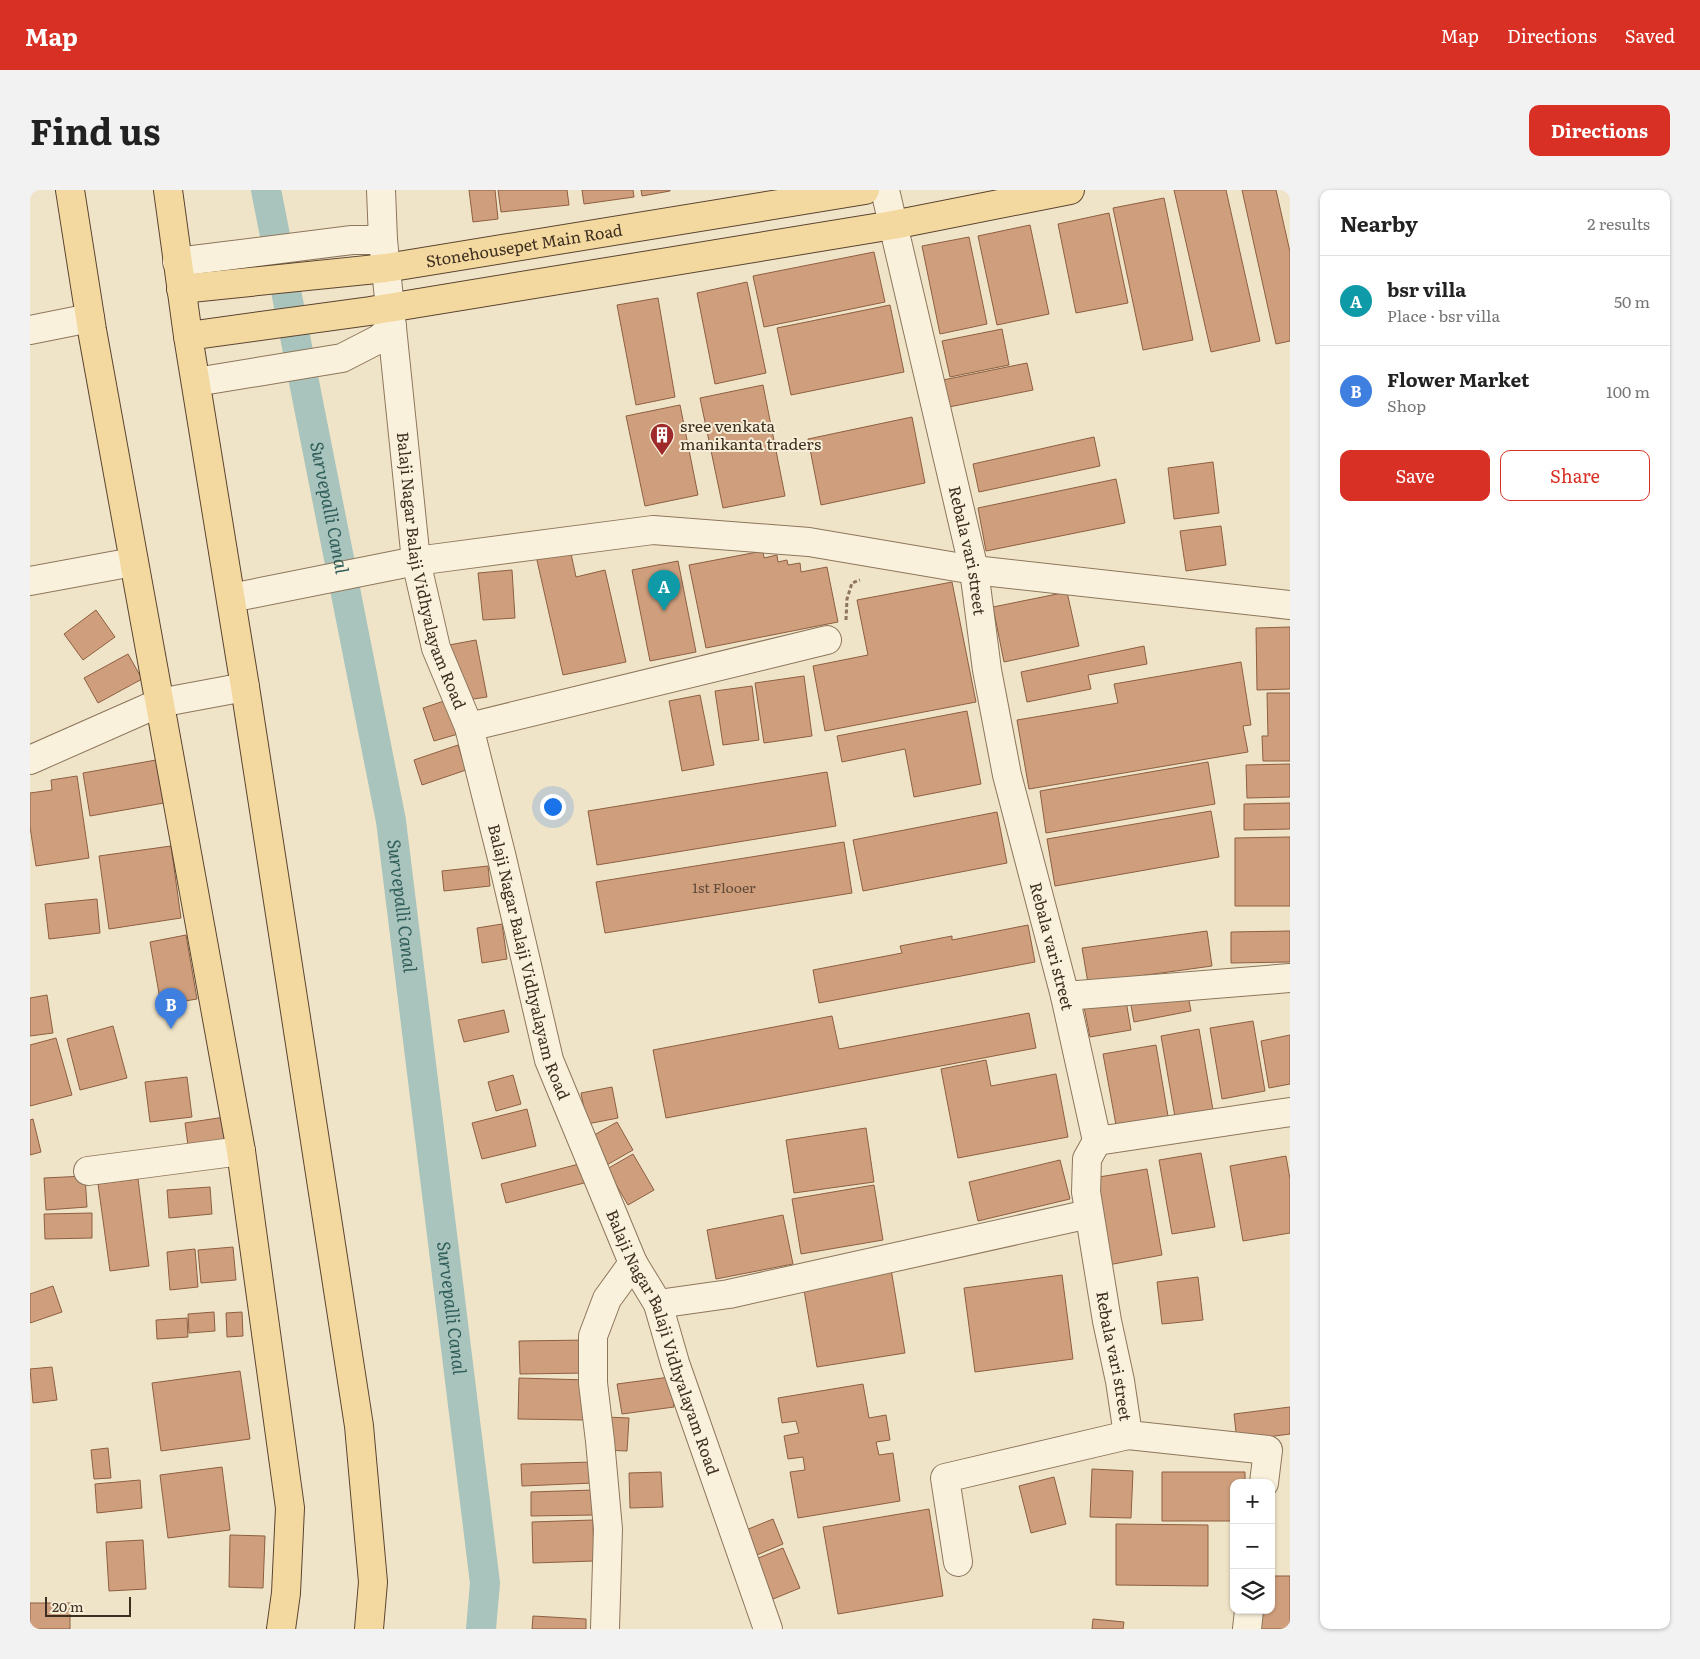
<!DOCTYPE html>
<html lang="en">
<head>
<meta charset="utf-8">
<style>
  body { margin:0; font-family:Literata,serif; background:#f2f2f2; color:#222 }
  .controls { position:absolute; right:15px; bottom:15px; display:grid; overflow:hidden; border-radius:10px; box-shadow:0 1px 4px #0004 }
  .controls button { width:45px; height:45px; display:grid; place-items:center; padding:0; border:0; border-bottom:1px solid #e0e0e0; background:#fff; color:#222; font:25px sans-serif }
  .scale { position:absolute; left:15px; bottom:12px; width:86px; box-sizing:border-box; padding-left:5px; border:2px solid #3d2e20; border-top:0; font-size:14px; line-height:18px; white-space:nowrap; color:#3d2e20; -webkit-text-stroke:4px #f7eed8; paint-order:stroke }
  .you { position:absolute; left:522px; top:616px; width:18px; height:18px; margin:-12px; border:4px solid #fff; border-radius:50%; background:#1a73e8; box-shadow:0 0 0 8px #1a73e833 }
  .badge { display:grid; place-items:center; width:32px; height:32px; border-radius:50%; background:#d93025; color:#fff; font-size:16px; font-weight:700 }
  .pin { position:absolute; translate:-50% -41px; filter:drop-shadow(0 1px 2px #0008) }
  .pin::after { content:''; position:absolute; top:26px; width:18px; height:15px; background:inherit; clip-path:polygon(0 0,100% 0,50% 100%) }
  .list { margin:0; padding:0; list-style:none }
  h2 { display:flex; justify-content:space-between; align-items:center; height:65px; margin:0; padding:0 20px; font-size:21px }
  h2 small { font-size:16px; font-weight:400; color:#767676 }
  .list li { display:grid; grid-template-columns:32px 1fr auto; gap:15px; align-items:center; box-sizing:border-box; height:90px; padding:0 20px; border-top:1px solid #e0e0e0 }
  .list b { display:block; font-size:19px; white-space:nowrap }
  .list p { margin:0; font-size:16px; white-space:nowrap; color:#767676 }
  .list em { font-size:16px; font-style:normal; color:#767676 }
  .actions { display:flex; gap:10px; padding:15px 20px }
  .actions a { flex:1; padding:11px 0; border:1px solid #d93025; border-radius:10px; text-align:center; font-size:18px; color:#d93025 }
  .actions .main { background:#d93025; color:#fff }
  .icon { flex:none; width:28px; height:28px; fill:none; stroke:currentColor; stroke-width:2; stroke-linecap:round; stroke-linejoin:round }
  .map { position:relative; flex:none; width:1260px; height:1439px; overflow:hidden; border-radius:10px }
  header { display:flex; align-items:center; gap:30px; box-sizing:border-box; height:70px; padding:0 25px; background:#d93025; color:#fff }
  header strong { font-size:24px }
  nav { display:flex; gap:28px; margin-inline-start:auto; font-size:18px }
  .intro { display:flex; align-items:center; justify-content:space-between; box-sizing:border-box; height:120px; padding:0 30px }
  h1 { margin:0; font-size:35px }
  .button { padding:12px 22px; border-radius:10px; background:#d93025; color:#fff; font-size:18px; font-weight:700 }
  main { display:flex; gap:30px; padding:0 30px }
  aside { flex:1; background:#fff; border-radius:10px; box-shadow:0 1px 4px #0004 }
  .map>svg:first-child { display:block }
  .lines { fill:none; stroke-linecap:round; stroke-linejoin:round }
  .canal { stroke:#a9c4bc; stroke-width:30 }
  .building { fill:#cf9f7d; stroke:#8d5f41 }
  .minor-casing { stroke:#8d765c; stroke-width:30 }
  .major-casing { stroke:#5b4430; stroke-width:30 }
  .path { stroke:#8d765c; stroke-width:3; stroke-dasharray:4 2.5; stroke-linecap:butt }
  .minor { stroke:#faf1dc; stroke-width:28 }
  .major { stroke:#f3d9a0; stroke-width:28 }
  .labels { text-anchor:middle; stroke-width:4; stroke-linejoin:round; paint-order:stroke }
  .number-label { font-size:14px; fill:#624a37 }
  .street-label { font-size:16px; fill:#3d2e20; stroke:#f7eed8 }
  .poi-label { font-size:16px; fill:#3d2e20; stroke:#f7eed8; text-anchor:start }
  .water-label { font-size:18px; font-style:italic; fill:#2f5d5a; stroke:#f7eed8 }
</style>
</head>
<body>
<header>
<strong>Map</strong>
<nav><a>Map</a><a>Directions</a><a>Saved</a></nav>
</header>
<div class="intro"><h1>Find us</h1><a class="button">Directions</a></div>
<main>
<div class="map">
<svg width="1260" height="1439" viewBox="0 0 1260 1439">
  <rect width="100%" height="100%" fill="#f0e4c8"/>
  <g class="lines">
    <path class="canal" id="s1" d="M236,0L361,631L455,1393L451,1439"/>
  </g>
  <g class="building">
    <polygon points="439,0 465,0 468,29 443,32"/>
    <polygon points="468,0 537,0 539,15 471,22"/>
    <polygon points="552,0 603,0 604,7 554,14"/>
    <polygon points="611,0 640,0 640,1 612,6"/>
    <polygon points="1144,0 1196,0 1230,151 1181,162"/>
    <polygon points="1212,0 1246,0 1260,62 1260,151 1246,154"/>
    <polygon points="1134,8 1163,150 1113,160 1083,18"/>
    <polygon points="1079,23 1098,113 1046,123 1028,34"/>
    <polygon points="1000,35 1019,124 967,135 948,46"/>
    <polygon points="939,47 957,134 910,144 892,56"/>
    <polygon points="844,62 855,112 734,137 723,86"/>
    <polygon points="717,92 736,183 685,194 667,103"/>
    <polygon points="628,108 645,207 606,215 587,115"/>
    <polygon points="860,115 874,182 761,205 747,138"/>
    <polygon points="972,139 979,175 920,187 912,151"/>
    <polygon points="997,173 1003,200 919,217 913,190"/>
    <polygon points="733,195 755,306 693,318 670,208"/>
    <polygon points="650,215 668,305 615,316 596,226"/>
    <polygon points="882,227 895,293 791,315 778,249"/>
    <polygon points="1064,247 1070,276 949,302 943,274"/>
    <polygon points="1183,272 1189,323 1144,329 1138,278"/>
    <polygon points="1086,289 1095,333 956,361 948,318"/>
    <polygon points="1191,336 1196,375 1156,381 1150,341"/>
    <polygon points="540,359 546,387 575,380 596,472 533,485 506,366"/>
    <polygon points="733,361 734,368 747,365 748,372 757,370 758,375 770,373 771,382 797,377 808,432 676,458 659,375"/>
    <polygon points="648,371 666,462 620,471 602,380"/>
    <polygon points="482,380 485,428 453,430 448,383"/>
    <polygon points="922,392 946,512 795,541 783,476 838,465 827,410"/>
    <polygon points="1037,402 1049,456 974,472 963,417"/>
    <polygon points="66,420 85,447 53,470 34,444"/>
    <polygon points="1260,437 1260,499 1227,500 1226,438"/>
    <polygon points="446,450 457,507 430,511 419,455"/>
    <polygon points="1114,456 1117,474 1058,485 1061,499 997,512 991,482"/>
    <polygon points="98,464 112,489 68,513 54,488"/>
    <polygon points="1211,472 1221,535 1213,536 1218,562 999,599 987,530 1088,513 1084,494"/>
    <polygon points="774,486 782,546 734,553 725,493"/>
    <polygon points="722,496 729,550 693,555 685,501"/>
    <polygon points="1237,503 1260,503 1260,571 1233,571 1232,546 1238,546"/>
    <polygon points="670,505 684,575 652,581 639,511"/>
    <polygon points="417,510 428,544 404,551 393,518"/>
    <polygon points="937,521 951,594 884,607 875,559 812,572 807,546"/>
    <polygon points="428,555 436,580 392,595 384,570"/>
    <polygon points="126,570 134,613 60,626 53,583"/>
    <polygon points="1178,572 1185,614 1016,643 1010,601"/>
    <polygon points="1260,574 1260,607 1217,608 1216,575"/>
    <polygon points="797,582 806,636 567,675 558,621"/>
    <polygon points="47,586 59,668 6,676 0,637 0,603 22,600 21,590"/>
    <polygon points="1260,613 1260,639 1214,640 1214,614"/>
    <polygon points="1181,621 1189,667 1025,696 1017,649"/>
    <polygon points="967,622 977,673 833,701 823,650"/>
    <polygon points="1260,647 1260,716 1205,716 1205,648"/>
    <polygon points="814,652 822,703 575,743 566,692"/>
    <polygon points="141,656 151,728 79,739 69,666"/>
    <polygon points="458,676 460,696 414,701 412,681"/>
    <polygon points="67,709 70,743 19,749 15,714"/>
    <polygon points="472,734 477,769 452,773 447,738"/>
    <polygon points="998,735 1005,772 789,813 783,780 872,763 870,756 922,746 922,750"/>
    <polygon points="1177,741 1182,776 1058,793 1052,758"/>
    <polygon points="1260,741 1260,772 1201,773 1201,742"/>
    <polygon points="156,745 167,809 131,815 120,752"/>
    <polygon points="1094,799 1101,840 1060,847 1052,807"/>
    <polygon points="1157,800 1161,821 1104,832 1100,810"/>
    <polygon points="17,805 23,843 0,846 0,808"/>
    <polygon points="474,820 479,842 434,852 428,830"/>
    <polygon points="999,823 1006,858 636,928 623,860 802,826 809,859"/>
    <polygon points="1223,831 1235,901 1192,909 1180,838"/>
    <polygon points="83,836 97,888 50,900 37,849"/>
    <polygon points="1169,839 1183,920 1145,927 1131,846"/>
    <polygon points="1260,845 1260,894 1239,898 1231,851"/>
    <polygon points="26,848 42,905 0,916 0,855"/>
    <polygon points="1126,855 1138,926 1086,935 1073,864"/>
    <polygon points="956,870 961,896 1026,884 1038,947 928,968 911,879"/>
    <polygon points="483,885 491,914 466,921 458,892"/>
    <polygon points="157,887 162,927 120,932 115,892"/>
    <polygon points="582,897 588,928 557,934 551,903"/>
    <polygon points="497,919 506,956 452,969 442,933"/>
    <polygon points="195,927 199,957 159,963 155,933"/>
    <polygon points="3,929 11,962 0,965 0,930"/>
    <polygon points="587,932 603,960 575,976 559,948"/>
    <polygon points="836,938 844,992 764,1003 756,950"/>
    <polygon points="1171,963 1185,1037 1142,1044 1129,970"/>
    <polygon points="603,964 624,1000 598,1015 577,979"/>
    <polygon points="1256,966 1260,989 1260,1043 1213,1051 1200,976"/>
    <polygon points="1030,970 1040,1009 948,1031 939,992"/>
    <polygon points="553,973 558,992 476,1013 471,994"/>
    <polygon points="1117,979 1132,1065 1078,1075 1063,988"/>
    <polygon points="55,986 57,1017 16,1020 14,988"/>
    <polygon points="108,989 119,1076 80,1081 68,994"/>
    <polygon points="844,995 853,1050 771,1064 762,1009"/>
    <polygon points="180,997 182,1024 139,1028 137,1000"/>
    <polygon points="62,1023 62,1048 15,1049 14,1024"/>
    <polygon points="753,1025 763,1074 686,1089 677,1040"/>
    <polygon points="203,1057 206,1090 171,1093 168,1060"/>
    <polygon points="165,1059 168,1097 140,1100 137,1062"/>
    <polygon points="861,1079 875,1163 787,1177 773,1094"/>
    <polygon points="1032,1085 1043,1169 945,1182 934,1098"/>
    <polygon points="1168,1087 1173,1130 1132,1134 1127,1092"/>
    <polygon points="23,1096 32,1122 0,1133 0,1104"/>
    <polygon points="184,1122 185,1141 159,1143 158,1124"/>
    <polygon points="212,1122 213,1146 197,1147 196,1123"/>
    <polygon points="157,1128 158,1147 127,1149 126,1130"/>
    <polygon points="558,1150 558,1183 490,1184 489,1151"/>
    <polygon points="22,1177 27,1210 3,1213 0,1179"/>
    <polygon points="210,1181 220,1249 131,1261 122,1193"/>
    <polygon points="640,1187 644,1217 592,1224 587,1194"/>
    <polygon points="489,1188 557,1190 556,1230 488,1229"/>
    <polygon points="833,1194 839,1228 856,1225 860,1250 846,1252 849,1265 863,1263 870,1311 768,1328 760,1282 775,1280 773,1267 758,1269 754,1246 769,1243 766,1231 752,1233 748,1208"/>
    <polygon points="1260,1217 1260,1244 1207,1251 1204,1224"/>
    <polygon points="575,1227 599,1228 597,1261 573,1260"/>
    <polygon points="78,1258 81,1288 64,1289 61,1260"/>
    <polygon points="563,1272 564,1293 492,1296 491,1274"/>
    <polygon points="192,1277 200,1340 138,1348 130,1285"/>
    <polygon points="1062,1279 1103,1281 1101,1328 1060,1327"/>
    <polygon points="631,1282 633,1317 600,1318 599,1283"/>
    <polygon points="1132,1282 1215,1282 1215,1293 1204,1293 1204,1331 1132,1331"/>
    <polygon points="1024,1287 1036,1334 1001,1343 989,1296"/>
    <polygon points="110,1290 112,1318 67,1323 65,1294"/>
    <polygon points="564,1300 565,1325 501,1326 501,1302"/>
    <polygon points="899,1319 913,1406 808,1424 793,1337"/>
    <polygon points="743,1329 753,1354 727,1365 716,1340"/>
    <polygon points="563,1330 564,1371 503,1373 502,1332"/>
    <polygon points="1086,1334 1178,1335 1178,1396 1086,1395"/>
    <polygon points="200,1345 235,1346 233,1398 199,1397"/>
    <polygon points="113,1350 116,1399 79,1401 76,1352"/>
    <polygon points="753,1358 770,1398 743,1409 726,1369"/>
    <polygon points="1241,1386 1260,1386 1260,1439 1231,1439 1232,1420 1241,1420"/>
    <rect x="0" y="1413" width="40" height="26"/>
    <polygon points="503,1426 556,1429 556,1439 502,1439"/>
    <polygon points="1063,1429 1094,1432 1093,1439 1062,1439"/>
  </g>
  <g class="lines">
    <defs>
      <g id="minor">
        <path id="s2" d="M351,0L353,50L386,371L406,458L439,537L471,664L519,870L603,1073L628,1114L645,1173L738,1439"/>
        <path id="s3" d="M855,0L944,380L957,480L977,585L1035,806L1067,951L1057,969L1056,1002L1077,1131L1090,1191L1098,1245L915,1288L928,1372"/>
        <polyline points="147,72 322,50 353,50"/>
        <polyline points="0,140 60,128"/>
        <polyline points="166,192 312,168 349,149 362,137"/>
        <polyline points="0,391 103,372"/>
        <polyline points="201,408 386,371 623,340 779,352 944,380 1260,415"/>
        <polyline points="439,537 797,450"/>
        <polyline points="0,570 129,513 215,497"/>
        <polyline points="1035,806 1260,788"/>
        <polyline points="1067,951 1260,922"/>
        <polyline points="58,981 211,961"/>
        <polyline points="628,1114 699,1104 1059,1024"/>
        <polyline points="1098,1245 1238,1260 1234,1293"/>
        <polyline points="575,1439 578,1339 570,1251 563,1193 563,1146 577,1109 603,1073"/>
        <polyline points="1217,1439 1219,1420"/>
      </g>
      <g id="major">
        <polyline points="40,0 62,140 211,961 260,1318 256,1403 251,1439"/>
        <polyline points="138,0 158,146 215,497 329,1236 343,1392 339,1439"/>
        <path id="s4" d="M151,99L356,78L835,0"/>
        <polyline points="158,146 340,121 863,35 1040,0"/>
      </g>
    </defs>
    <use href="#minor" class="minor-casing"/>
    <use href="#major" class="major-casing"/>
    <polyline class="path" points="816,430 817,409 822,393 830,390"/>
    <use href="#minor" class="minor"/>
    <use href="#major" class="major"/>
  </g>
  <defs>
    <symbol id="building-pin" viewBox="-11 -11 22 30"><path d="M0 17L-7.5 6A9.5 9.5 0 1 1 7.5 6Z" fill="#9e2a2b" stroke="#f7eed8"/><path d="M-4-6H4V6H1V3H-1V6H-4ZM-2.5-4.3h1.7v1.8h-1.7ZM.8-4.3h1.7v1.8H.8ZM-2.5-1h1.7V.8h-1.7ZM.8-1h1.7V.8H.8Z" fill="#fff"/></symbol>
  </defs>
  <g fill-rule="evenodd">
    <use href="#building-pin" x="618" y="231" width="28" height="38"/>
  </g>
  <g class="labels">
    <g class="number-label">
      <text x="694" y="703">1st Flooer</text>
    </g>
    <g class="street-label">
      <text dy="6" stroke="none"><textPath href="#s4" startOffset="346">Stonehousepet Main Road</textPath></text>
      <text dy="6" stroke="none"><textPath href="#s3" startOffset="370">Rebala vari street</textPath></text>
      <text dy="6" stroke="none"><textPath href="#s2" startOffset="385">Balaji Nagar Balaji Vidhyalayam Road</textPath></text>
      <text dy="6" stroke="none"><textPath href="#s3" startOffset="775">Rebala vari street</textPath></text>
      <text dy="6" stroke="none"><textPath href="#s2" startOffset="790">Balaji Nagar Balaji Vidhyalayam Road</textPath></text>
      <text dy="6" stroke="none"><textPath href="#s2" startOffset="1195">Balaji Nagar Balaji Vidhyalayam Road</textPath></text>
      <text dy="6" stroke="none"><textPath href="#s3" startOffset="1195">Rebala vari street</textPath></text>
    </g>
    <g class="poi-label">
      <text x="650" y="242">sree venkata<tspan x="650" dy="18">manikanta traders</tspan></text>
    </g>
    <g class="water-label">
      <text dy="6" stroke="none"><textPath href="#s1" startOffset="324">Survepalli Canal</textPath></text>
      <text dy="6" stroke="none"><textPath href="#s1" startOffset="729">Survepalli Canal</textPath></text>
      <text dy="6" stroke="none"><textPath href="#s1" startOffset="1134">Survepalli Canal</textPath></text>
    </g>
  </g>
</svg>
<div class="controls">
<button>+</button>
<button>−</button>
<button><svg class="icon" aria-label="layers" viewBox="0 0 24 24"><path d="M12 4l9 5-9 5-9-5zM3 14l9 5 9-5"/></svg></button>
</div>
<div class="scale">20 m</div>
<div class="you"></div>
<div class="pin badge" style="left:634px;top:421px;background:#0f9aa8">A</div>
<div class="pin badge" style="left:141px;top:839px;background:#3f7fe0">B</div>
</div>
<aside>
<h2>Nearby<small>2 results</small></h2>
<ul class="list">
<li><span class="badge" style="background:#0f9aa8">A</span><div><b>bsr villa</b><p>Place · bsr villa</p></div><em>50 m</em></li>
<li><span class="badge" style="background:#3f7fe0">B</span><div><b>Flower Market</b><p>Shop</p></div><em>100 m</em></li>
</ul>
<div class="actions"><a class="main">Save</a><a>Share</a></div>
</aside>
</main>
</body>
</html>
